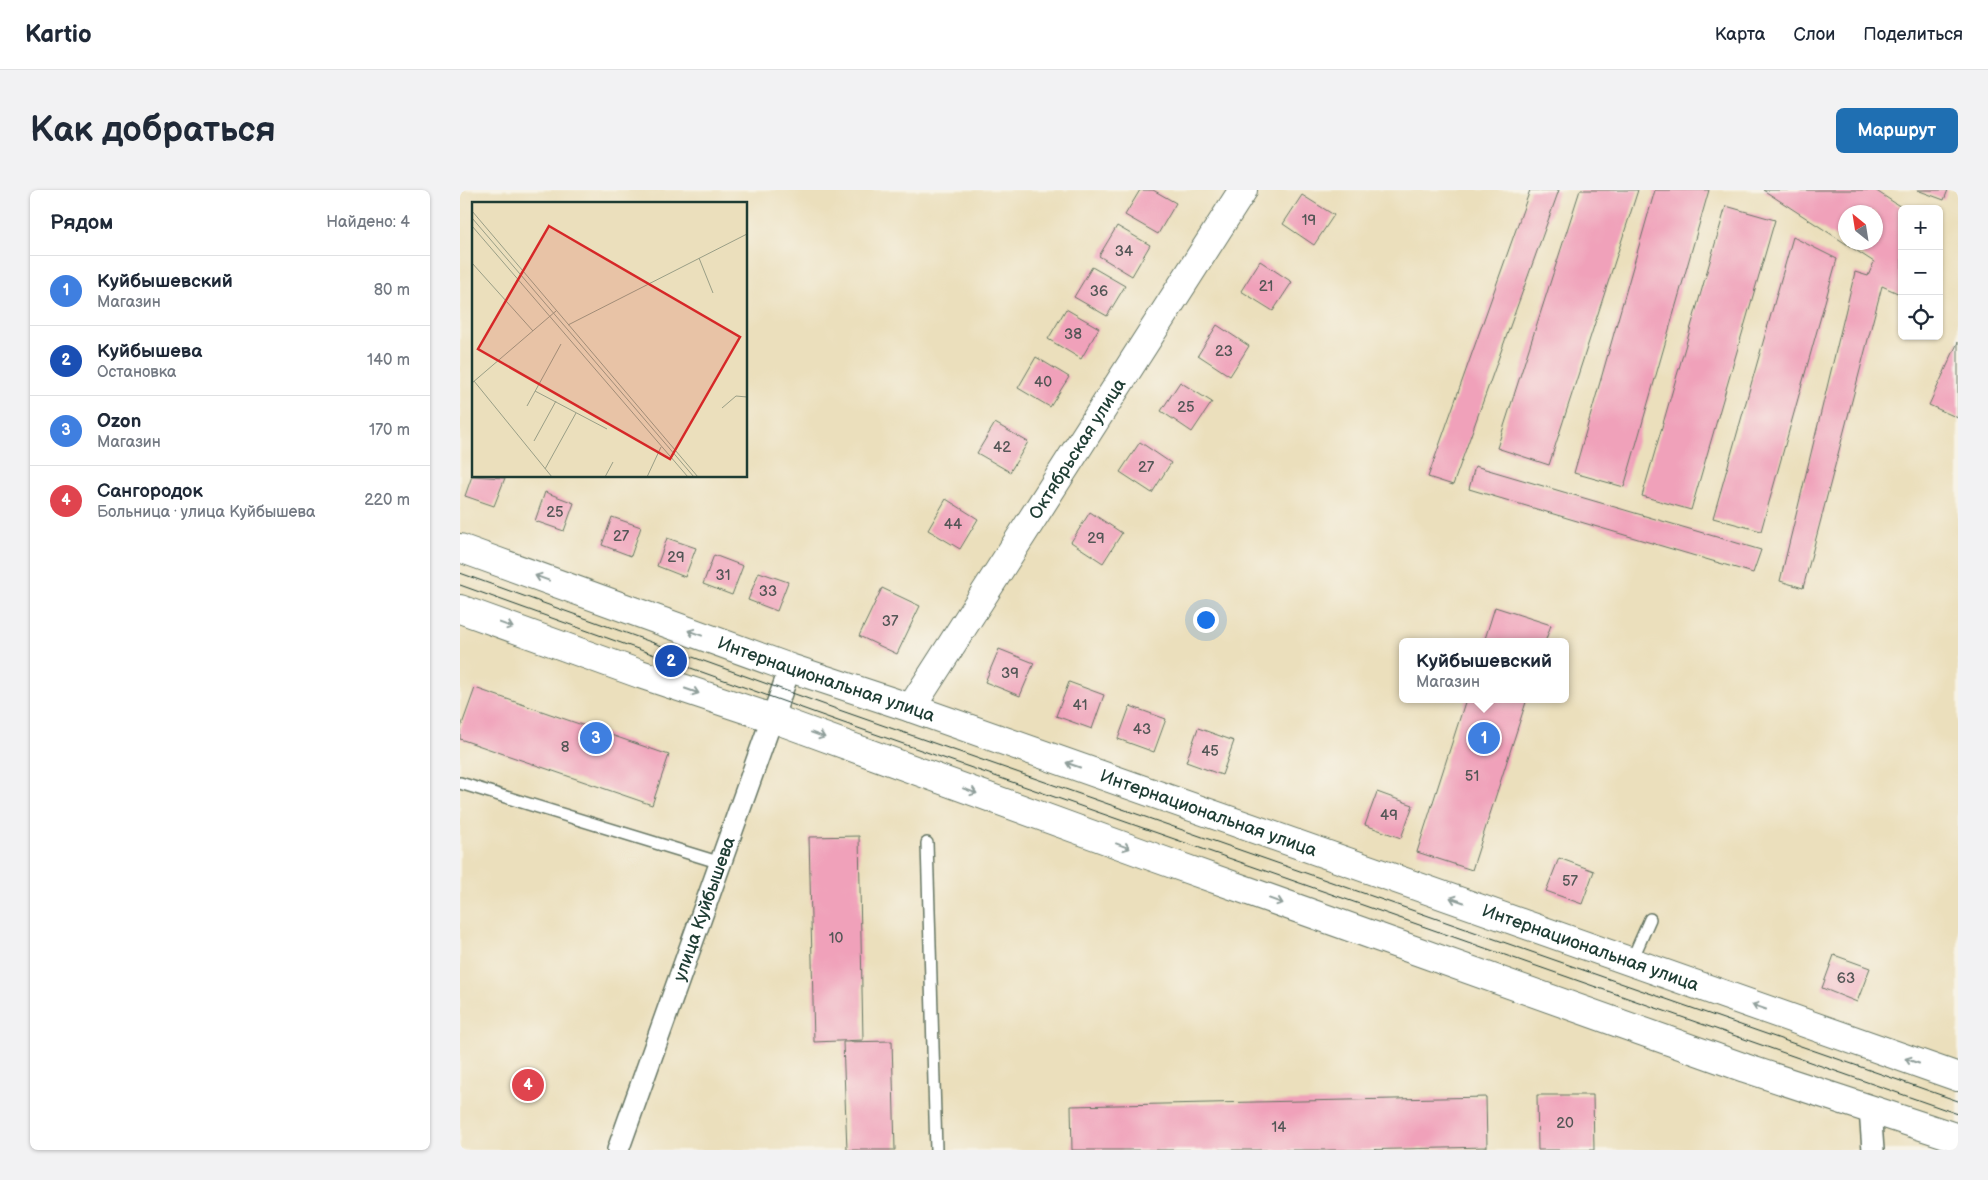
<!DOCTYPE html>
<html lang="ru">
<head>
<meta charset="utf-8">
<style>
  body { margin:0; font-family:"Balsamiq Sans",sans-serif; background:#f2f2f3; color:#1f2937 }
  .controls { position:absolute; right:15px; top:15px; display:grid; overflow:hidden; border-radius:8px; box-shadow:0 1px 4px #0004 }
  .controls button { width:45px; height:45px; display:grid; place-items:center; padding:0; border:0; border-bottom:1px solid #e0e1e3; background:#fff; color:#1f2937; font:25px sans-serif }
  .compass { position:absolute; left:1378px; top:15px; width:45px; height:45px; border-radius:50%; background:#fff; box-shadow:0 1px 4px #0004; rotate:330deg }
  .you { position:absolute; left:745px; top:429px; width:18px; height:18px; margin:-12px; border:4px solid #fff; border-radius:50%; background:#1a73e8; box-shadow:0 0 0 8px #1a73e833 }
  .badge { display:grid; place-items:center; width:32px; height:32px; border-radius:50%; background:#1f6fb2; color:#fff; font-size:16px; font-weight:700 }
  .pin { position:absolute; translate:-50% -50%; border:2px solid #fff; box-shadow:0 1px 5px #0006 }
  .popup { position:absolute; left:939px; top:448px; width:170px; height:65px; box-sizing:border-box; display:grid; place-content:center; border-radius:8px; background:#fff; filter:drop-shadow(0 1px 4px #0005); font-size:16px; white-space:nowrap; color:#747a83 }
  .popup b { font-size:19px; color:#1f2937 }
  .popup::after { content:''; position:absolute; left:50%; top:100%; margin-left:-10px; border:10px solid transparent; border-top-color:#fff }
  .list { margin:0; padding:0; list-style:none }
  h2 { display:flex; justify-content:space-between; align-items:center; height:65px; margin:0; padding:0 20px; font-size:21px }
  h2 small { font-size:16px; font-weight:400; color:#747a83 }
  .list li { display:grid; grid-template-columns:32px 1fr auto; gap:15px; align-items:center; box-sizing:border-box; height:70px; padding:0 20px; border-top:1px solid #e0e1e3 }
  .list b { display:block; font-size:19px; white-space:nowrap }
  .list p { margin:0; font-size:16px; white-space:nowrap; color:#747a83 }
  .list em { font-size:16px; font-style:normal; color:#747a83 }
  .icon { flex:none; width:28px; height:28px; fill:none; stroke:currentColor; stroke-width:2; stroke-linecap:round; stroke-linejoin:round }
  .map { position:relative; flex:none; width:1498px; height:960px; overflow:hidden; border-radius:8px }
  header { display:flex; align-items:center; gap:30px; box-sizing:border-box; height:70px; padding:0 25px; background:#fff; border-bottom:1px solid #e0e1e3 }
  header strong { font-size:24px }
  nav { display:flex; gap:28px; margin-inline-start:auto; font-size:18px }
  .intro { display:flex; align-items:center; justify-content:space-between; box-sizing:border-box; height:120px; padding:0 30px }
  h1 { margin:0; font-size:35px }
  .button { padding:12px 22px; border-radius:8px; background:#1f6fb2; color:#fff; font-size:18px; font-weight:700 }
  main { display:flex; gap:30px; padding:0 30px }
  aside { flex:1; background:#fff; border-radius:8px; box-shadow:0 1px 4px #0004 }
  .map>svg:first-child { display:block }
  .building { fill:#f0a1ba; fill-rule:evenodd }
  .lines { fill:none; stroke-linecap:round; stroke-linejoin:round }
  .service-casing { stroke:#667664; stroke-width:14 }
  .minor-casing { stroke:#667664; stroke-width:24 }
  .tertiary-casing { stroke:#667664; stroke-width:30 }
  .secondary-casing { stroke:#667664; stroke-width:30 }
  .service { stroke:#fff; stroke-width:11 }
  .minor { stroke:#fff; stroke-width:21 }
  .tertiary { stroke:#fff; stroke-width:28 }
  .secondary { stroke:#fff; stroke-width:28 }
  .tram { stroke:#1f3d34; stroke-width:1 }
  .oneway { stroke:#8f9e9a }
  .labels { text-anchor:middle; stroke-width:4.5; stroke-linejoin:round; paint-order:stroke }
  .number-label { font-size:15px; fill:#535656 }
  .street-label { font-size:18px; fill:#1f3d34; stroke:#f7f3e8 }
  .inset-road { fill:none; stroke:#999e86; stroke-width:1 }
  .view { fill:#d62828; fill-opacity:0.15; stroke:#d62828; stroke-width:2.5 }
  .inset-edge { fill:none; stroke:#1f3d34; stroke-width:2.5 }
</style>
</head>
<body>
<header>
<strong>Kartio</strong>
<nav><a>Карта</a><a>Слои</a><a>Поделиться</a></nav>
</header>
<div class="intro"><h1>Как добраться</h1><a class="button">Маршрут</a></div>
<main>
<aside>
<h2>Рядом<small>Найдено: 4</small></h2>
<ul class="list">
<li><span class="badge" style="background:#3f7fe0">1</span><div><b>Куйбышевский</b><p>Магазин</p></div><em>80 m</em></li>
<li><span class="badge" style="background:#1a4fb4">2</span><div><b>Куйбышева</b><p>Остановка</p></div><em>140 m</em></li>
<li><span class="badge" style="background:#3f7fe0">3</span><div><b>Ozon</b><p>Магазин</p></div><em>170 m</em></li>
<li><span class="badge" style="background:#e0444e">4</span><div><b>Сангородок</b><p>Больница · улица Куйбышева</p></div><em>220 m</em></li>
</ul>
</aside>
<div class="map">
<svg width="1498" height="960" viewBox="0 0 1498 960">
  <rect width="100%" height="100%" fill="#f7f3e8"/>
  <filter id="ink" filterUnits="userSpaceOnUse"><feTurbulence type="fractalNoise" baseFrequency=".02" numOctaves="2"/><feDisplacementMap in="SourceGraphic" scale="10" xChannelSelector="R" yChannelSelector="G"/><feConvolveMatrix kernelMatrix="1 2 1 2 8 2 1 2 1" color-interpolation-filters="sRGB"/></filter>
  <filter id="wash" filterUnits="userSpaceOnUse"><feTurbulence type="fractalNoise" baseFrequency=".0096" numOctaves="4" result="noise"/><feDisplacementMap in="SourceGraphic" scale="20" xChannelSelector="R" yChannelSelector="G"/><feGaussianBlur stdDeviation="1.12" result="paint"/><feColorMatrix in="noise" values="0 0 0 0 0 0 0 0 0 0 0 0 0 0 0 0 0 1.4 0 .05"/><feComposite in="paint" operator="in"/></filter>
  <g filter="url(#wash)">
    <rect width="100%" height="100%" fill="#ebdfbc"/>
    <g id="blocks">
      <g class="building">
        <polygon points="680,0 693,0 716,13 698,44 665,25"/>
        <polygon points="1070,0 1099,0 993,295 968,287"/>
        <polygon points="1120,0 1178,0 1089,275 1037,258"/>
        <polygon points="1195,0 1249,0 1164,297 1114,283"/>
        <path d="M1303,0H1415L1444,19H1442V105L1422,96L1343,398L1320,391L1395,82L1408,86L1414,72ZM1386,22H1416V52H1386Z"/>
        <polygon points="1457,0 1488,0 1484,10"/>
        <polygon points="842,5 874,25 854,55 823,34"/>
        <polygon points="1266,16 1315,30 1231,320 1182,306"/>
        <polygon points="657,36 690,55 672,86 639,66"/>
        <polygon points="1333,47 1377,69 1301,341 1253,328"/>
        <polygon points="800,71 832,92 813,121 781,101"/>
        <polygon points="632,77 665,96 647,126 614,107"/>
        <polygon points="606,119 639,138 621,169 588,149"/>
        <polygon points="757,135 789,156 770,186 738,165"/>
        <polygon points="1498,152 1498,228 1469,215"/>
        <polygon points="576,167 609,187 590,217 558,198"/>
        <polygon points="720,192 752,212 732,242 701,221"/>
        <polygon points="535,233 568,252 550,282 517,263"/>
        <polygon points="680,252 711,273 692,303 660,282"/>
        <polygon points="1015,276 1301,360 1293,383 1009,299"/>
        <polygon points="12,286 45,288 34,316 5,306"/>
        <polygon points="85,302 114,313 104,341 75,331"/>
        <polygon points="486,309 518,329 500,359 468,340"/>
        <polygon points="630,322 662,343 643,373 611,352"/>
        <polygon points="152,327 181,337 171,366 142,355"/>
        <polygon points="207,348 236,358 225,387 197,376"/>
        <polygon points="254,365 283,376 272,405 243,394"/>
        <polygon points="299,382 328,392 317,421 288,410"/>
        <polygon points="422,398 460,416 437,464 399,446"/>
        <polygon points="1035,417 1091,435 1085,452 1024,452"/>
        <polygon points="539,459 574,473 560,506 525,492"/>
        <polygon points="609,492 644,505 632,539 596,526"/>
        <polygon points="15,498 209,565 192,615 0,549 0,540"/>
        <polygon points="1006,509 1067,509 1012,680 957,662"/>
        <polygon points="670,516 706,529 694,562 658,549"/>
        <polygon points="738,538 774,551 762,585 726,572"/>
        <polygon points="917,602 953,615 941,648 905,635"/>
        <polygon points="399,646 403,850 354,852 349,647"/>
        <polygon points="1099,668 1134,681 1122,714 1086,701"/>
        <polygon points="1374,765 1410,778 1397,812 1362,798"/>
        <polygon points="432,851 435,960 387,960 383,852"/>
        <polygon points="1077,905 1133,905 1134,960 1078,960"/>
        <polygon points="1026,907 1027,957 897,960 612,960 611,916"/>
      </g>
    </g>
  </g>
  <g filter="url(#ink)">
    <use href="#blocks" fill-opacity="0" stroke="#667664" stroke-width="1"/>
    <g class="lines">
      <defs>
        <g id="service">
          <polyline points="0,593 261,673"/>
          <polyline points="467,653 476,960"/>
          <polyline points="1171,772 1190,729"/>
        </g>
        <g id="minor">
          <polyline points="1410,919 1413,960"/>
          <path id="s1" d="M158,960L330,478"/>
        </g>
        <g id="tertiary">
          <path id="s2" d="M451,518L783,0"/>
        </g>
        <g id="secondary">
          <path id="s3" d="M0,358L330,478L451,518L1498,887"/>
          <polyline points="0,419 180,484 312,528 696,668 1285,878 1498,948"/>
        </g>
      </defs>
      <use href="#service" class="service-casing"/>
      <use href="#minor" class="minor-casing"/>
      <use href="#tertiary" class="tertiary-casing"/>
      <use href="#secondary" class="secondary-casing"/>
      <use href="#service" class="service"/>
      <use href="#minor" class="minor"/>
      <use href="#tertiary" class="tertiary"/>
      <use href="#secondary" class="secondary"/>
      <g class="tram">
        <polyline points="0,383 382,521 1498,911"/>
        <polyline points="0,395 378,531 1498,924"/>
      </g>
    </g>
    <defs><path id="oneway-shaft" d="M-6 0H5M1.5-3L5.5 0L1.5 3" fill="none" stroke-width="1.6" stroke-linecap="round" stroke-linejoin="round" transform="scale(1.25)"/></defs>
    <g class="oneway">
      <use href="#oneway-shaft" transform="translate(82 388) rotate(-160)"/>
      <use href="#oneway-shaft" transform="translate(46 435) rotate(20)"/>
      <use href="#oneway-shaft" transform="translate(235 443) rotate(-160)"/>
      <use href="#oneway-shaft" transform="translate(232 501) rotate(19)"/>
      <use href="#oneway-shaft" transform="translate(358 545) rotate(20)"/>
      <use href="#oneway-shaft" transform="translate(613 575) rotate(-161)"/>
      <use href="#oneway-shaft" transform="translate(510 601) rotate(20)"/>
      <use href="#oneway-shaft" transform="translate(663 656) rotate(20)"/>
      <use href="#oneway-shaft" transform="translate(997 710) rotate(-161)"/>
      <use href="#oneway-shaft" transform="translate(816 711) rotate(20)"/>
      <use href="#oneway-shaft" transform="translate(1299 817) rotate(-161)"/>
      <use href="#oneway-shaft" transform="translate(1452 871) rotate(-161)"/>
    </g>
  </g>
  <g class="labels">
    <g class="number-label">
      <text x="849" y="35">19</text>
      <text x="664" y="66">34</text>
      <text x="806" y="101">21</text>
      <text x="639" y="106">36</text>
      <text x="613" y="149">38</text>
      <text x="764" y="166">23</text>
      <text x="583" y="197">40</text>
      <text x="726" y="222">25</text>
      <text x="542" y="262">42</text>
      <text x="686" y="282">27</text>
      <text x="95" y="327">25</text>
      <text x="493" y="339">44</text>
      <text x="161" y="351">27</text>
      <text x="636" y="353">29</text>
      <text x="216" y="372">29</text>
      <text x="263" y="390">31</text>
      <text x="308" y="406">33</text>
      <text x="430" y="436">37</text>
      <text x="550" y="488">39</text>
      <text x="620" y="520">41</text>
      <text x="682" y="544">43</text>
      <text x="105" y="562">8</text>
      <text x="750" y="566">45</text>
      <text x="1012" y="591">51</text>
      <text x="929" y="630">49</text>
      <text x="1110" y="696">57</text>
      <text x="376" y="753">10</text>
      <text x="1386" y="793">63</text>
      <text x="1105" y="938">20</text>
      <text x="819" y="942">14</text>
    </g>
    <g class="street-label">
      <text dy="6" stroke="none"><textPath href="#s2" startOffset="308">Октябрьская улица</textPath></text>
      <text dy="6" stroke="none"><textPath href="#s3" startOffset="389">Интернациональная улица</textPath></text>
      <text dy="6" stroke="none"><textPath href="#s3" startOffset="794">Интернациональная улица</textPath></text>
      <text dy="6" stroke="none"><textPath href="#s1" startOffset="256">улица Куйбышева</textPath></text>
      <text dy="6" stroke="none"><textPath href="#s3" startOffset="1199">Интернациональная улица</textPath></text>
    </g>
  </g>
  <g transform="translate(12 12)">
    <rect width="275" height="275" fill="#ebdfbc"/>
    <path class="inset-road" d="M0,9L226,275M0,16L222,275M0,24L216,275M227,56L241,91M0,61L61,129M96,123L275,32M2,179L80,275M0,181L84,109M63,189L135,227M55,204L89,142M250,206L264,194L275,195M62,239L84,199M73,267L104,211M133,275L141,260M175,275L189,245"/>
    <path class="view" d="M77,24L268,135L198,257L6,147Z"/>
    <rect width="275" height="275" class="inset-edge"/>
  </g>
</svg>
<div class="controls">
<button>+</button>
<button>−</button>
<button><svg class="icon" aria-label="locate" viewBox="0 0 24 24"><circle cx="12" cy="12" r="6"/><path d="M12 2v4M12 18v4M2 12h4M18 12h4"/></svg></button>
</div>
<svg class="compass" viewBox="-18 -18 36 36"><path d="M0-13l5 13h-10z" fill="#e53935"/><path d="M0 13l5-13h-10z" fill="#747a83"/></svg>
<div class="you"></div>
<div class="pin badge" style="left:1024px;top:548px;background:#3f7fe0">1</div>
<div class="popup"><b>Куйбышевский</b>Магазин</div>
<div class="pin badge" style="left:211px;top:471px;background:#1a4fb4">2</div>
<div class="pin badge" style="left:136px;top:548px;background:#3f7fe0">3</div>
<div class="pin badge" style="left:68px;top:895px;background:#e0444e">4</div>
</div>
</main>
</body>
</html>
